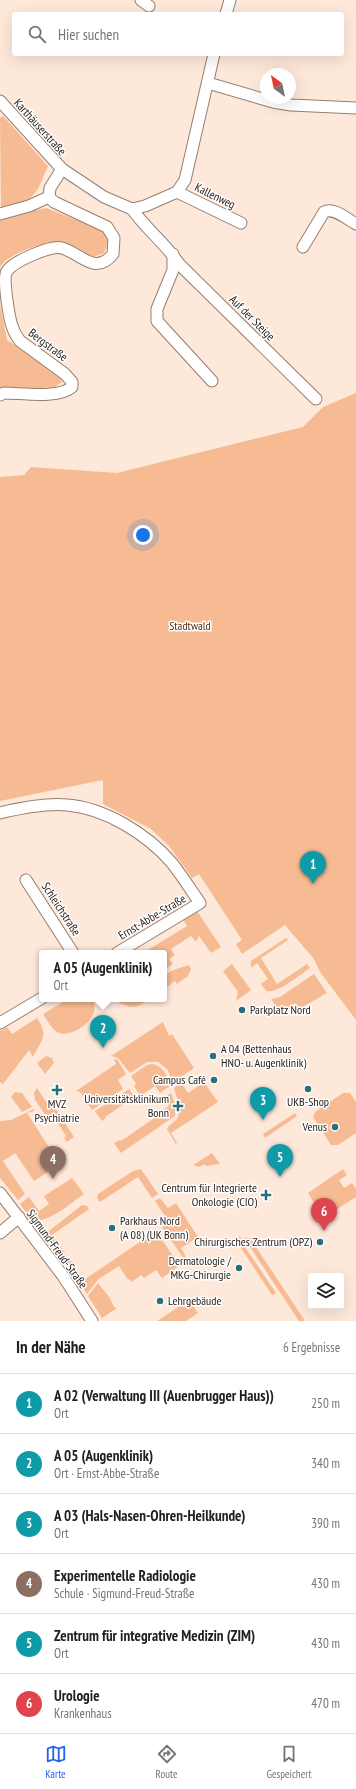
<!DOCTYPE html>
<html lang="de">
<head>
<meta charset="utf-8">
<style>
  body { margin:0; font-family:"PT Sans Narrow",sans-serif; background:#f6f6f6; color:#202124 }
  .controls { position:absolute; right:12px; bottom:12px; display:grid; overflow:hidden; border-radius:4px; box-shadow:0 4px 16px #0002 }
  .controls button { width:36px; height:36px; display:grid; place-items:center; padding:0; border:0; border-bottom:1px solid #e0e0e0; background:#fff; color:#202124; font:20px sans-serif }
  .compass { position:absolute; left:260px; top:68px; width:36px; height:36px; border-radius:50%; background:#fff; box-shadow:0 4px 16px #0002; rotate:327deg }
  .you { position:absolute; left:143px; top:535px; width:14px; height:14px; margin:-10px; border:3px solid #fff; border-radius:50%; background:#1a73e8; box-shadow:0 0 0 6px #1a73e833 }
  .badge { display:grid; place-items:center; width:26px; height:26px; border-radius:50%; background:#2563eb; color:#fff; font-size:13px; font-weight:700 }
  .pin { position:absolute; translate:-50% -33px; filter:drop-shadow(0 1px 2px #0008) }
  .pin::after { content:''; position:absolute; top:21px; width:14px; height:12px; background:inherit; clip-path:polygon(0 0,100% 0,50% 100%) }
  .popup { position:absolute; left:39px; top:950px; width:128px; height:52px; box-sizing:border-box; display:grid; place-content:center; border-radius:4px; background:#fff; filter:drop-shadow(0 1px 3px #0005); font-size:13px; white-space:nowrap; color:#757577 }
  .popup b { font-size:15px; color:#202124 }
  .popup::after { content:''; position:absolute; left:50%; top:100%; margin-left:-8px; border:8px solid transparent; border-top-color:#fff }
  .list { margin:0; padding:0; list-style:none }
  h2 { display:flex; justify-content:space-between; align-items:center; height:52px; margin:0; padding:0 16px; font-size:17px }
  h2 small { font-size:13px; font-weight:400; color:#757577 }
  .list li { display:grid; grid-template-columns:26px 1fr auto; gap:12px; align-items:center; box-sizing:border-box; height:60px; padding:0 16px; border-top:1px solid #e0e0e0 }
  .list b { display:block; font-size:15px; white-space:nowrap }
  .list p { margin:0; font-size:13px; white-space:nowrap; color:#757577 }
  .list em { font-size:13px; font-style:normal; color:#757577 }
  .icon { flex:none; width:22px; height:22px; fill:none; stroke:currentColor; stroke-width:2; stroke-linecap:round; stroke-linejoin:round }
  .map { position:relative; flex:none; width:356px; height:1321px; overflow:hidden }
  .search { position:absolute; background:#fff; box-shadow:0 4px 16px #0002; left:12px; right:12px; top:12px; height:44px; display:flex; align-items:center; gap:10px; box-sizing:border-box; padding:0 14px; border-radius:4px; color:#757577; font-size:15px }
  .sheet { height:412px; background:#fff }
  nav { display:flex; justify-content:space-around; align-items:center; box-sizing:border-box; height:56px; border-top:1px solid #e0e0e0; background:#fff; font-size:11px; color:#757577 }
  nav a { display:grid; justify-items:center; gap:2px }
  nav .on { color:#2563eb }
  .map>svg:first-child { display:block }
  .green { fill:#f6bb92 }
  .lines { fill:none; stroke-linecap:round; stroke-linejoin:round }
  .street-casing { stroke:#967f6f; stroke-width:13 }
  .street { stroke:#fff; stroke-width:11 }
  .poi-dot { fill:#27707b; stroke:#fff; stroke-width:1.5 }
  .labels { text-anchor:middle; stroke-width:3; stroke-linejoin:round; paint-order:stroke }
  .street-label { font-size:12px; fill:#251b15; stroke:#fff }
  .park-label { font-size:12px; fill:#573010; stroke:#fff }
  .poi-label { font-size:12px; fill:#251b15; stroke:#fff; text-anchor:end }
</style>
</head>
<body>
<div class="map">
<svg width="356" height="1321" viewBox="0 0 356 1321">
  <rect width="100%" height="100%" fill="#fee8da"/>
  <g class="green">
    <polygon points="3,116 48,166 38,189 26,203 1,210 0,118"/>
    <path d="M46,208L100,229L105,234L108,243L104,253L93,257C83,251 74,244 62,243C47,240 7,254 0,267V217Z"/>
    <polygon points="0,304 7,340 57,373 62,382 55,387 0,391"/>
    <polygon points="356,393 356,1020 320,972 314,959 285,925 242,954 236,944 242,940 199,874 192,878 169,846 151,829 103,804 103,780 0,801 0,477 24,475 31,467 117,473 303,427 323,407"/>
    <polygon points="197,911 221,947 211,953 199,936 196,942 191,936 171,949 175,955 169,959 173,964 164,970 164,953 143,953 187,926 183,919"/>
    <path d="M286,938L288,940L261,958L277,984L307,964L310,968C300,975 277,994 266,991L261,984L268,979L257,963L251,968V961Z"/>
    <polygon points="232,964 251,990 236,1001 238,992 223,971"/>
    <polygon points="189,965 191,969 188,976 177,984 175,981 166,988 167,990 164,993 164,975 176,969"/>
    <polygon points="314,974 327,993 299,1009 295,1003 281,1013 271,999 280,997"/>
    <path d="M68,999H92C104,1018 70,1040 57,1032C51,1028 47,1020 43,1014Z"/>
    <path d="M122,999H154L150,1002L148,1000C135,1009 133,1008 119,1003Z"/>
    <path d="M37,1018C49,1036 42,1039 33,1057L29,1050L3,1084L0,1082V1031L7,1027L12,1034Z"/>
    <polygon points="163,1022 169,1036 172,1034 194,1068 175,1081 172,1082 168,1070 158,1062 147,1062 130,1073 118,1058 111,1056"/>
    <polygon points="46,1056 52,1058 54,1063 45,1074 37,1063"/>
    <polygon points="114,1059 117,1059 126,1074 118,1080 123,1089 92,1110 80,1092 76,1091 116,1064"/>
    <path d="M152,1064C164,1066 167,1075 170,1086L160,1093L155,1086L140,1096L134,1086L136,1084L131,1076L147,1065Z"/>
    <path d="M181,1082L188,1093L204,1082L218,1102L171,1133L177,1143L176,1144L167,1129C169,1125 173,1123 176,1120C184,1110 176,1098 174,1088Z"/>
    <polygon points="37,1088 50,1108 54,1106 74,1137 67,1142 64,1138 66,1136 53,1116 48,1119 35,1100 34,1093"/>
    <polygon points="129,1089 136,1099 132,1102 130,1100 105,1117 106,1118 102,1121 95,1111"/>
    <polygon points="15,1092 22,1093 32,1107 22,1112 11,1097"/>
    <polygon points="171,1093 176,1107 175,1116 121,1153 114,1143 120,1140 121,1141 156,1117 155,1115 169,1106 163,1098"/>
    <polygon points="343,1093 350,1093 356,1102 356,1133 338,1145 331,1145 313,1117 315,1112"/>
    <polygon points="34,1109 34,1111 27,1113 50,1149 56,1147 65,1161 34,1181 15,1153 3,1161 25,1194 18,1200 0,1178 0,1121 11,1120"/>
    <polygon points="295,1113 297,1116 265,1138 263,1134"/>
    <polygon points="212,1153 220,1164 205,1166 205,1164 199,1167 193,1165"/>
    <polygon points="141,1169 158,1194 152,1198 138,1177 100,1202 97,1198 98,1194 133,1171"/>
    <polygon points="343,1169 347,1175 339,1180 344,1188 352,1183 356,1189 356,1197 317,1222 311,1214 318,1209 308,1193"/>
    <path d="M72,1178L84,1194C69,1204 52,1221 33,1221L20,1204L29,1197L39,1211L49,1204L44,1196Z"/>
    <polygon points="160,1198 168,1208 176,1203 198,1237 181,1248 186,1257 184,1259 162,1227 169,1222 155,1201"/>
    <polygon points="82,1205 87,1206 89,1209 52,1235 67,1256 62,1259 46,1237 49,1231"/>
    <polygon points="156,1231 173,1256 170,1259 174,1265 177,1263 179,1266 162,1278 156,1270 144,1278 141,1275 132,1282 130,1279 128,1280 119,1266 97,1280 97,1281 87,1294 65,1262 69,1259 84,1280"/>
    <polygon points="240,1236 245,1247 276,1293 272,1295 235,1239"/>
    <polygon points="244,1238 250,1238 305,1321 299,1321 297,1318"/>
    <polygon points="98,1283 110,1298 114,1307 117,1308 102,1318 88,1296"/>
    <polygon points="189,1300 198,1313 186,1321 157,1321"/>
  </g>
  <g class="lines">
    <defs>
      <g id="street">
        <polyline points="141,0 149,6"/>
        <polyline points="226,14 230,0"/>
        <polyline points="208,83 273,102 291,105 356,108"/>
        <polyline points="0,101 62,169 104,197 132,209 145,206 177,192 185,180 214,54"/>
        <polyline points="177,192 241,223"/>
        <polyline points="49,197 50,188 62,169"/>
        <path d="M132,209C146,229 166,244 179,264L316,399"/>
        <polyline points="0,214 29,206 49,197"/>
        <path d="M303,247L324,212C334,207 347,219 356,224"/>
        <polyline points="173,254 173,270 157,309 157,321 212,381"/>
        <path d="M0,395L4,393C21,393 59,399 72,387V382L65,374L20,341C12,331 10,320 8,307C7,300 3,277 7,271C14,261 51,245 62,248C82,254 95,276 113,254L114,238L107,227L54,202L49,197"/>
        <path d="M0,813C21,808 45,803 67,805C105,808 147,834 172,863C182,876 191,890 200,903L117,953"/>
        <polyline points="26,880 73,953"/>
        <polyline points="0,1023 42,998"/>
        <polyline points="0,1193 63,1276 92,1321"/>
        <polyline points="0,1233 19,1217"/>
      </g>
    </defs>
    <use href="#street" class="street-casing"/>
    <use href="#street" class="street"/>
  </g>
  <g class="poi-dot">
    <circle cx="242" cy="1010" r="4"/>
    <circle cx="213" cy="1056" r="4"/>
    <circle cx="214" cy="1080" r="4"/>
    <circle cx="308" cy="1089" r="4"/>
    <path d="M55 1084h4v4h4v4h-4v4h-4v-4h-4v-4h4z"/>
    <path d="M176 1100h4v4h4v4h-4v4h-4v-4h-4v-4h4z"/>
    <circle cx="335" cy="1127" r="4"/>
    <path d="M264 1189h4v4h4v4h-4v4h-4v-4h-4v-4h4z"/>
    <circle cx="112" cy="1228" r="4"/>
    <circle cx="320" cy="1242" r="4"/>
    <circle cx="239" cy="1268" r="4"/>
    <circle cx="160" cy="1301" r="4"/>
  </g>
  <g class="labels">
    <g class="street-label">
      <text transform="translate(40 127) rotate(48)" y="4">Karthäuserstraße</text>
      <text transform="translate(215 196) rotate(26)" y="4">Kallenweg</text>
      <text transform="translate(252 318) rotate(45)" y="4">Auf der Steige</text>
      <text transform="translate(48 345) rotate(37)" y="4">Bergstraße</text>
      <text transform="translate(61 909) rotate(57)" y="4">Schleichstraße</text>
      <text transform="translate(152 917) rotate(-31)" y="4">Ernst-Abbe-Straße</text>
      <text transform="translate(57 1249) rotate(54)" y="4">Sigmund-Freud-Straße</text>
    </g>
    <g class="park-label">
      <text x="190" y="630">Stadtwald</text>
    </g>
    <g class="poi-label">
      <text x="250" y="1014" text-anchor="start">Parkplatz Nord</text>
      <text x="221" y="1053" text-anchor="start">A 04 (Bettenhaus<tspan x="221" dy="14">HNO- u. Augenklinik)</tspan></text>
      <text x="206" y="1084">Campus Café</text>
      <text x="169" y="1103">Universitätsklinikum<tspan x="169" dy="14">Bonn</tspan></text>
      <text x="308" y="1106" text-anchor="middle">UKB-Shop</text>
      <text x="57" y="1108" text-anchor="middle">MVZ<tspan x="57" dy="14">Psychiatrie</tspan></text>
      <text x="327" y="1131">Venus</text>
      <text x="257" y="1192">Centrum für Integrierte<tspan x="257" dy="14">Onkologie (CIO)</tspan></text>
      <text x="120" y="1225" text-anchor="start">Parkhaus Nord<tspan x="120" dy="14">(A 08) (UK Bonn)</tspan></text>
      <text x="312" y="1246">Chirurgisches Zentrum (OPZ)</text>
      <text x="231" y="1265">Dermatologie /<tspan x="231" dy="14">MKG-Chirurgie</tspan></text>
      <text x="168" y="1305" text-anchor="start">Lehrgebäude</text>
    </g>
  </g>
</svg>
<div class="controls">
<button><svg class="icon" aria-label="layers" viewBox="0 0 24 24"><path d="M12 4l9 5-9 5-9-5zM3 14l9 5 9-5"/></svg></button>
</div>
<svg class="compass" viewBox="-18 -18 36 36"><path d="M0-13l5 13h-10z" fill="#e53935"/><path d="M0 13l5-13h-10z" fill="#757577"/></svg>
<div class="you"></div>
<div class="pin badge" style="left:313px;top:884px;background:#0f9aa8">1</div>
<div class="pin badge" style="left:103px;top:1048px;background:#0f9aa8">2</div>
<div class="popup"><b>A 05 (Augenklinik)</b>Ort</div>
<div class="pin badge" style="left:263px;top:1120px;background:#0f9aa8">3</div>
<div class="pin badge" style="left:53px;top:1179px;background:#8d6e63">4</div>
<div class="pin badge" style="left:280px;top:1177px;background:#0f9aa8">5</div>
<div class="pin badge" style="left:324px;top:1231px;background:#e0444e">6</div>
<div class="search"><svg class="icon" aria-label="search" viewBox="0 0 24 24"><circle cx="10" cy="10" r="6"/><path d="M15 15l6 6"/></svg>Hier suchen</div>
</div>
<section class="sheet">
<h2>In der Nähe<small>6 Ergebnisse</small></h2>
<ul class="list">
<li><span class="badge" style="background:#0f9aa8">1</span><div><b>A 02 (Verwaltung III (Auenbrugger Haus))</b><p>Ort</p></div><em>250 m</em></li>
<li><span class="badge" style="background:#0f9aa8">2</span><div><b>A 05 (Augenklinik)</b><p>Ort · Ernst-Abbe-Straße</p></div><em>340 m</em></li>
<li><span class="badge" style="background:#0f9aa8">3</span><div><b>A 03 (Hals-Nasen-Ohren-Heilkunde)</b><p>Ort</p></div><em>390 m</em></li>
<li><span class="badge" style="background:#8d6e63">4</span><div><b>Experimentelle Radiologie</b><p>Schule · Sigmund-Freud-Straße</p></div><em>430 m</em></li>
<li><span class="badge" style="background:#0f9aa8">5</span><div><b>Zentrum für integrative Medizin (ZIM)</b><p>Ort</p></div><em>430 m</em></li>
<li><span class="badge" style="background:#e0444e">6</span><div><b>Urologie</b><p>Krankenhaus</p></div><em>470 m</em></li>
</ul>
</section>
<nav>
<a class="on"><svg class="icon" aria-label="map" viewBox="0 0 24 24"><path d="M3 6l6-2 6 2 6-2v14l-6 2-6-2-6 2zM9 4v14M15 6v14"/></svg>Karte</a>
<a><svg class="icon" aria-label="directions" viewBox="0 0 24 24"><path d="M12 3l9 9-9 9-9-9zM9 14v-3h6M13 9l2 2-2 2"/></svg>Route</a>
<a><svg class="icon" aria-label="saved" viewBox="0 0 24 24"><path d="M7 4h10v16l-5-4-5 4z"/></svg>Gespeichert</a>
</nav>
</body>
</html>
